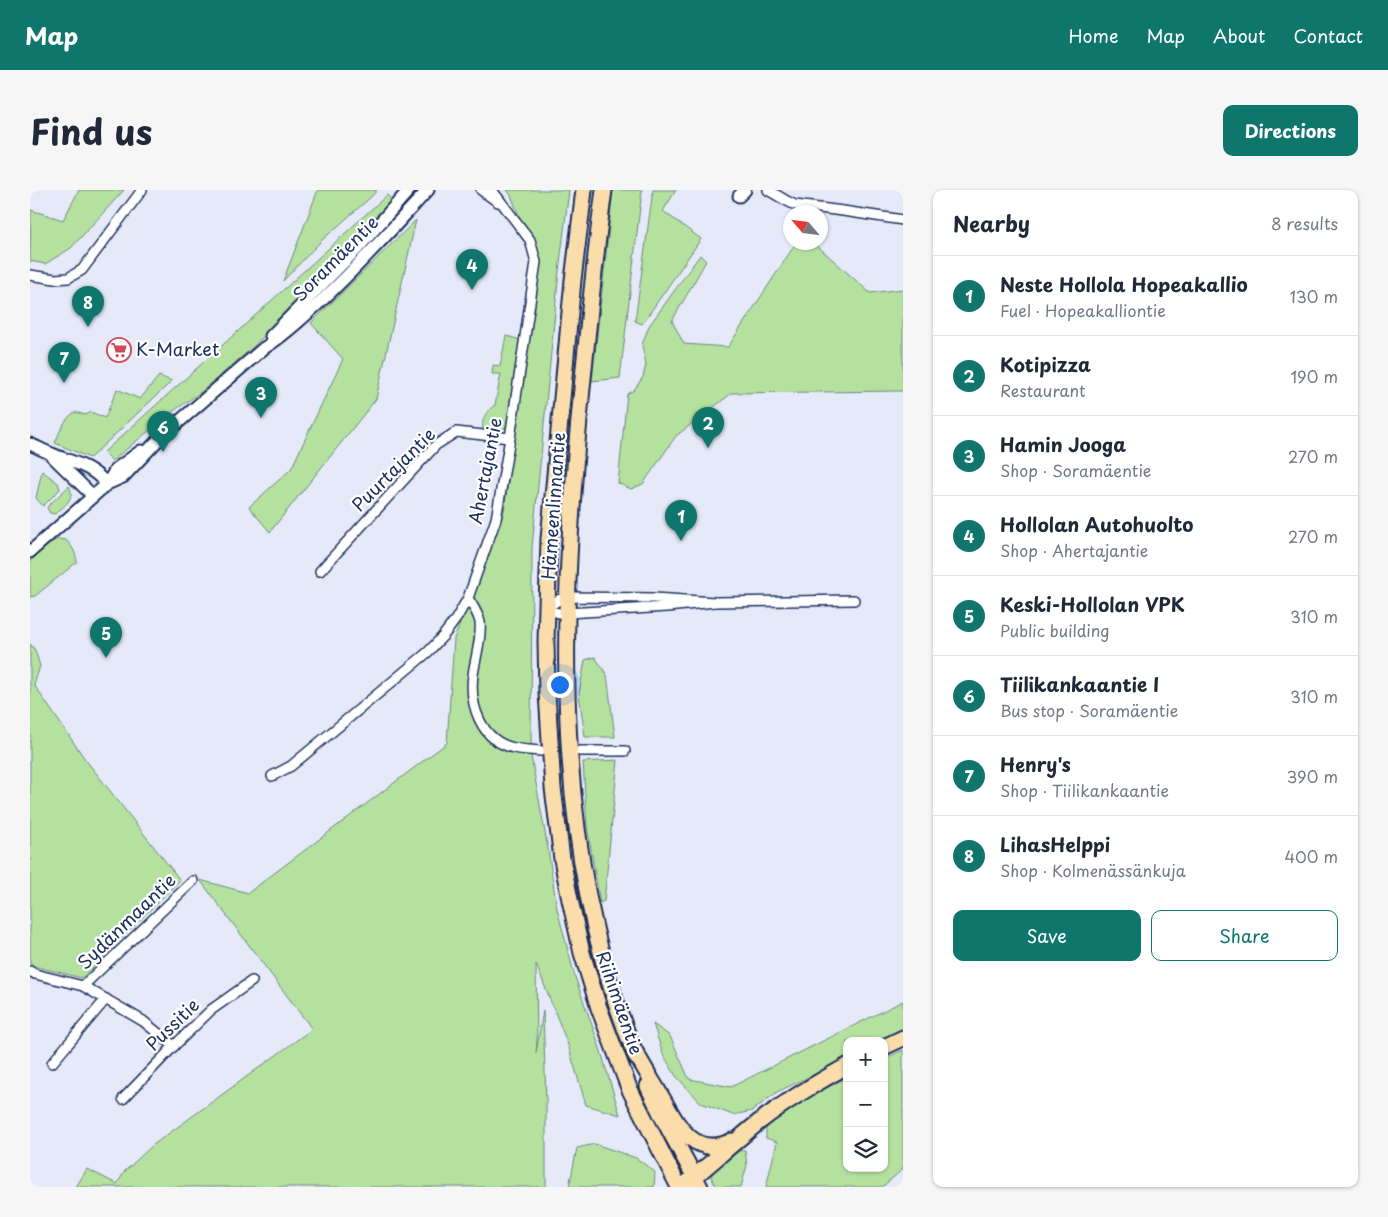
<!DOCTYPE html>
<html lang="en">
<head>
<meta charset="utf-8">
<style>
  body { margin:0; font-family:"Playpen Sans",sans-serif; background:#f6f6f7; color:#1f2937 }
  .controls { position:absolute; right:15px; bottom:15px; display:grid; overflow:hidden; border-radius:10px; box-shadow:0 1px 4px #0004 }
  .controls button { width:45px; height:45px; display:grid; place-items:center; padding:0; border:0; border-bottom:1px solid #e0e1e3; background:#fff; color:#1f2937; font:25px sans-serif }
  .compass { position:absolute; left:753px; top:15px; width:45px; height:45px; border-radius:50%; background:#fff; box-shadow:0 1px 4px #0004; rotate:298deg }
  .you { position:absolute; left:529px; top:494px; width:18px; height:18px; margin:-12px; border:4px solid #fff; border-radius:50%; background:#1a73e8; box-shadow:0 0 0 8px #1a73e833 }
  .badge { display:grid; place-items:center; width:32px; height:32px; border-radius:50%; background:#0f766e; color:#fff; font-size:16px; font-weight:700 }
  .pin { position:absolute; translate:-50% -41px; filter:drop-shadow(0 1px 2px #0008) }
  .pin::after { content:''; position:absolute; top:26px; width:18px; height:15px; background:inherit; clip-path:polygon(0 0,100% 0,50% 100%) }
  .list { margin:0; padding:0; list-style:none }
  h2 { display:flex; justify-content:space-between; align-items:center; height:65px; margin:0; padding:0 20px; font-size:21px }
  h2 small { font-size:16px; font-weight:400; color:#747a83 }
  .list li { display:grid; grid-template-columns:32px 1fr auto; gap:15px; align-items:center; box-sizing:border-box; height:80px; padding:0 20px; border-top:1px solid #e0e1e3 }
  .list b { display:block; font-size:19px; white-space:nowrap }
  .list p { margin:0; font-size:16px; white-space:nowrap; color:#747a83 }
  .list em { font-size:16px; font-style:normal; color:#747a83 }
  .actions { display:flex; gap:10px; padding:15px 20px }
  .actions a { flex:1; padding:11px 0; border:1px solid #0f766e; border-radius:10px; text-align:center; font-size:18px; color:#0f766e }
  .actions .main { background:#0f766e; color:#fff }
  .icon { flex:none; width:28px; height:28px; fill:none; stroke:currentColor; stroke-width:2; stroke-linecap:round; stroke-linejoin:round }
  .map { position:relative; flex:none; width:873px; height:997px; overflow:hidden; border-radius:10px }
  header { display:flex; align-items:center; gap:30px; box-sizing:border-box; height:70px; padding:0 25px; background:#0f766e; color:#fff }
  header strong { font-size:24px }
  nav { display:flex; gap:28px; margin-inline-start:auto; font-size:18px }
  .intro { display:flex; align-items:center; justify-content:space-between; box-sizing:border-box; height:120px; padding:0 30px }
  h1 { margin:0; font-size:35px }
  .button { padding:12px 22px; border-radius:10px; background:#0f766e; color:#fff; font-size:18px; font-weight:700 }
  main { display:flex; gap:30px; padding:0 30px }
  aside { flex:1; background:#fff; border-radius:10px; box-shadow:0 1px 4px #0004 }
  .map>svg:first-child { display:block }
  .green { fill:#b5e19f; stroke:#68887e }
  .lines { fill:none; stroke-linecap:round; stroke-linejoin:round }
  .minor-casing { stroke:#1b2f5e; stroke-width:12 }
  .tertiary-casing { stroke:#1b2f5e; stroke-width:15 }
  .primary-casing { stroke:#1b2f5e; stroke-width:19 }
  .trunk-casing { stroke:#1b2f5e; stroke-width:19 }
  .minor { stroke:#fff; stroke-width:9 }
  .tertiary { stroke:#fff; stroke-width:11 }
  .primary { stroke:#faddab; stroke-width:15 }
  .trunk { stroke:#faddab; stroke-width:15 }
  .labels { text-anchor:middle; stroke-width:4.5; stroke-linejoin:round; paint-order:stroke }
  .street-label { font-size:18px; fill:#1b2f5e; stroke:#fff }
  .poi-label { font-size:18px; fill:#1b2f5e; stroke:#fff; text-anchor:start }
</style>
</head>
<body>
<header>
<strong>Map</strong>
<nav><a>Home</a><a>Map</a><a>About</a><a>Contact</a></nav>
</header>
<div class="intro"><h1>Find us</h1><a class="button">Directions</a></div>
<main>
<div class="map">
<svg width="873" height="997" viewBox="0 0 873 997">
  <rect width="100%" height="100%" fill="#e6eaf8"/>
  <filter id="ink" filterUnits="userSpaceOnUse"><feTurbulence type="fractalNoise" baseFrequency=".02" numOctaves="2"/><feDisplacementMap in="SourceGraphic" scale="10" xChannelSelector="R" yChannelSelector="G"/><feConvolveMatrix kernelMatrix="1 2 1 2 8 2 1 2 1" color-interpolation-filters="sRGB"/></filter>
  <g filter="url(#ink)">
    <g class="green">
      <polygon points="49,0 94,0 41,58 15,74 0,71 1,20 33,30"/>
      <polygon points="288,0 347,0 342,6 291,51 253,91"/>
      <polygon points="477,0 539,0 529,81 502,357 501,566 518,659 527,719 545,787 569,855 590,925 556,915 538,855 506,774 507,851 506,863 513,821 516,910 516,997 46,997 57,979 87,994 95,981 123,955 282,839 170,690 218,703 417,553 424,449 474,322 506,72 481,5"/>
      <polygon points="583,0 612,0 590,188 562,191"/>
      <polygon points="623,0 646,0 633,21 671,49 612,134 605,131"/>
      <polygon points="357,5 362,10 343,35 293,88 222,158 171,202 142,222 82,271 74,262 216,134"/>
      <polygon points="386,30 346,209 240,342 219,317 261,279 313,169 281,133"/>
      <polygon points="766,53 784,53 840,103 873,99 873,201 702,203 646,246 613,294 601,299 588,293 597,204 604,200 613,187 616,175 612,155 619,136 670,65 676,71 642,131 654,154 698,157"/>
      <path d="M476,146L484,148L490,150L476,237L466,243L456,244C448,234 455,222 465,215L471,184H462L463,175L470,176Z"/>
      <path d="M129,186L142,191L60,268L25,253C30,241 34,229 45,222L56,225L61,222L75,228L87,199L110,209Z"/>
      <polygon points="12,281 28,293 30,299 13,316 6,308"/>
      <path d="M39,296C46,309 34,316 25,324L20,323L17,318L18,316Z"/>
      <path d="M29,349L36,350C42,356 46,363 47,372L5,406L0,407V371L23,351Z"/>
      <polygon points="0,454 5,460 10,476 4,495 55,569 150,690 52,788 7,777 0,774"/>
      <polygon points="565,467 577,485 585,547 555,547 549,504 555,470"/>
      <polygon points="588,570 574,711 570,713 557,636 553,572"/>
      <polygon points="873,811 873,843 854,851 817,851 817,869 747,902 722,921 703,925 671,913 646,886 633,864 623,834 640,846 659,889 701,897"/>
      <polygon points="873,860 873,979 852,997 736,997 747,952 736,948 736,935 765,915 817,887 817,978 854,978 854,869"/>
      <polygon points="565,954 606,968 625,982 624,997 539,997 547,958"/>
      <polygon points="715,960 717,975 711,997 686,997 681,987 684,980 706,961"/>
    </g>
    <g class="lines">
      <defs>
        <g id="minor">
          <polyline points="451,0 468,12"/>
          <polyline points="738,0 755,10 765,15 813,21 873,30"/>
          <polyline points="0,85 25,89 38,88 52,80 112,0"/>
          <polyline points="290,381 406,255 426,242 480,248"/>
          <polygon points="538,407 624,408 685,412 637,417 537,423 528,423 517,418 530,409"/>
          <path d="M438,408C442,415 448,423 450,432C452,448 445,469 443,485C439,515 451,551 484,558C493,560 502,560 511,561"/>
          <polyline points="685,412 824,410"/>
          <polyline points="550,561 595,561"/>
          <polyline points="242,586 261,576 398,462 413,446 426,429 438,408 466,329 480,248 506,72 500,50 462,0"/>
          <polyline points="0,781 5,784 53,796 113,831 144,856"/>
          <polyline points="53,796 163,691"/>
          <polyline points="22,873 76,809"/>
          <polyline points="93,909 144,856 181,820 222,791"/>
        </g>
        <g id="tertiary">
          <polyline points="709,6 715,0"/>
          <polyline points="241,146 326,60 379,0"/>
          <path d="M0,254C7,257 14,261 22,264C46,274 58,274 77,294"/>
          <polyline points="22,266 63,306"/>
          <polyline points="77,294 86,279 111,261"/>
          <path d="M0,362L77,294L93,287L129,249L234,158C254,146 270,130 288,114C327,78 362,39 398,0"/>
        </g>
        <g id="primary">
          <polyline points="554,0 543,90 519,349 516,451 517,503 523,598 532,669 540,710 552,763 569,818 599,898 649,997"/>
          <path d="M574,0C564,73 557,146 550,219C530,434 521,665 607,868"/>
          <polyline points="618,896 633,928 670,997"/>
        </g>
        <g id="trunk">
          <path d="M602,856C611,873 621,889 631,906C647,934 664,970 702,951"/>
          <polyline points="854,857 873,848"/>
          <path d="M652,997C678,976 703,953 729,932C756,911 786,893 817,876"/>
        </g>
      </defs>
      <use href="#minor" class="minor-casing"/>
      <use href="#tertiary" class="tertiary-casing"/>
      <use href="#primary" class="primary-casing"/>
      <use href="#trunk" class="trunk-casing"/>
      <use href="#minor" class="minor"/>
      <use href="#tertiary" class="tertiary"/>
      <use href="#primary" class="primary"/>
      <use href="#trunk" class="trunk"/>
    </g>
  </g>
  <defs>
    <symbol id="supermarket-ring" viewBox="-11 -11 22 22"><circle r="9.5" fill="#fff" stroke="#d1495b" stroke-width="1.5"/><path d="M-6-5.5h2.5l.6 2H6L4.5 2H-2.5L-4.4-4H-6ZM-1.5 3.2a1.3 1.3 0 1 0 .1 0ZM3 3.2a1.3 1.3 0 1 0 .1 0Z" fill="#d1495b"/></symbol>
  </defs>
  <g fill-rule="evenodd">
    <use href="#supermarket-ring" x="75" y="146" width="28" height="28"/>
  </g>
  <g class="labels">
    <g class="street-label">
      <text transform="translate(306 69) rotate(-45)" y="6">Soramäentie</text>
      <text transform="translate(364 280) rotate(-45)" y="6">Puurtajantie</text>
      <text transform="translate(456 281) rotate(-79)" y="6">Ahertajantie</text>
      <text transform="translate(524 316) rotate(-86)" y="6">Hämeenlinnantie</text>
      <text transform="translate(97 732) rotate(-44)" y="6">Sydänmaantie</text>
      <text transform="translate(589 813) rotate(71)" y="6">Riihimäentie</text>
      <text transform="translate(143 835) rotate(-44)" y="6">Pussitie</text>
    </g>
    <g class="poi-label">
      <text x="106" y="166">K-Market</text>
    </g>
  </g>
</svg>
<div class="controls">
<button>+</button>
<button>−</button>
<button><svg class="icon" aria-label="layers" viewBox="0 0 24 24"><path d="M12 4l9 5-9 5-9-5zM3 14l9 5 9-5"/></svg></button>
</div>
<svg class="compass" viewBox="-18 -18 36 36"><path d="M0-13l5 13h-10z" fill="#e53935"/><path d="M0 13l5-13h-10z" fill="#747a83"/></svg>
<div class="you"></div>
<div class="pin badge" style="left:651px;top:351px">1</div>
<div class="pin badge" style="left:678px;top:258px">2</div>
<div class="pin badge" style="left:231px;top:228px">3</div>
<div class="pin badge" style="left:442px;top:100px">4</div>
<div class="pin badge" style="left:76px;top:468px">5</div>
<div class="pin badge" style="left:133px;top:262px">6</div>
<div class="pin badge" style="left:34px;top:193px">7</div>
<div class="pin badge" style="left:58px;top:137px">8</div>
</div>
<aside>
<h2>Nearby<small>8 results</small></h2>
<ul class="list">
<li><span class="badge">1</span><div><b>Neste Hollola Hopeakallio</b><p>Fuel · Hopeakalliontie</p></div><em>130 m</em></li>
<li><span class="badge">2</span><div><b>Kotipizza</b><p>Restaurant</p></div><em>190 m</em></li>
<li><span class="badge">3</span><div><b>Hamin Jooga</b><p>Shop · Soramäentie</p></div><em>270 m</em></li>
<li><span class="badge">4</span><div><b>Hollolan Autohuolto</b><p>Shop · Ahertajantie</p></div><em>270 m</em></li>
<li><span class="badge">5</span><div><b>Keski-Hollolan VPK</b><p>Public building</p></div><em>310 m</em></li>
<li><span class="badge">6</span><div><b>Tiilikankaantie I</b><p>Bus stop · Soramäentie</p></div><em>310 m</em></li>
<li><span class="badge">7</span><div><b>Henry's</b><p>Shop · Tiilikankaantie</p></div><em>390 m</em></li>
<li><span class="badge">8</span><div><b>LihasHelppi</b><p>Shop · Kolmenässänkuja</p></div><em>400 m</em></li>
</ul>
<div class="actions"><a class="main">Save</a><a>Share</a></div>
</aside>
</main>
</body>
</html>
